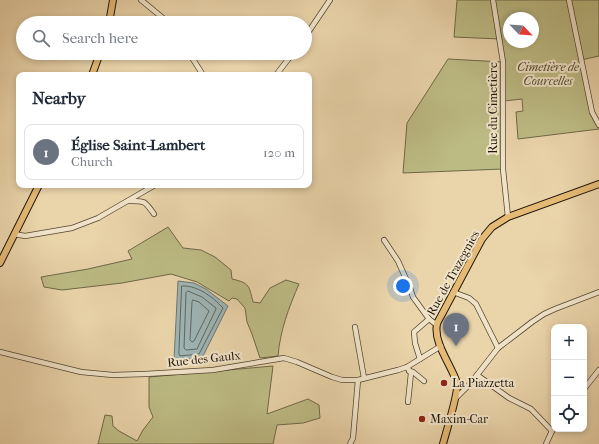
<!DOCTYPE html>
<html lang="en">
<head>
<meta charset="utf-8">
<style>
  body { margin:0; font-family:"IM FELL French Canon",serif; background:#f6f6f7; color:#1f2937 }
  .controls { position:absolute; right:12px; bottom:12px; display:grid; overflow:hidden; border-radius:8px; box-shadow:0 2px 6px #0003 }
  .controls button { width:36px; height:36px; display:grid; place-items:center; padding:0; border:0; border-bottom:1px solid #e0e1e3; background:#fff; color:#1f2937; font:20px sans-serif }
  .compass { position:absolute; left:503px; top:12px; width:36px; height:36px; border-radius:50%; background:#fff; box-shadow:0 2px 6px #0003; rotate:115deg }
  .you { position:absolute; left:403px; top:286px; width:14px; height:14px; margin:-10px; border:3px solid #fff; border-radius:50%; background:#1a73e8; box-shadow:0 0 0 6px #1a73e833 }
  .badge { display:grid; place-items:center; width:26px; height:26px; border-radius:50%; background:#db2777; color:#fff; font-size:13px; font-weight:700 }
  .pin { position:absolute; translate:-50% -33px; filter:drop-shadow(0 1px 2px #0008) }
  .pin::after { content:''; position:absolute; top:21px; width:14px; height:12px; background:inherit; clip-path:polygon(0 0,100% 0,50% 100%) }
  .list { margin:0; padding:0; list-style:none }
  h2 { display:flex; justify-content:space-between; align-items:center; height:52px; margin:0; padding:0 16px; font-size:17px }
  h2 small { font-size:13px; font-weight:400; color:#747a83 }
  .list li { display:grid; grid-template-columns:26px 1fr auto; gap:12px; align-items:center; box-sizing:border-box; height:56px; margin:0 8px 8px; padding:0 8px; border:1px solid #e0e1e3; border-radius:8px }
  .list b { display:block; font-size:15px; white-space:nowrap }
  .list p { margin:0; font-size:13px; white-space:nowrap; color:#747a83 }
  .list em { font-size:13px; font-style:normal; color:#747a83 }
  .icon { flex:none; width:22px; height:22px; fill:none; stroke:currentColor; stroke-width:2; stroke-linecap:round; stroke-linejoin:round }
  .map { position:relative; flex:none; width:599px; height:444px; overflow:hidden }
  .search { position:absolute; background:#fff; box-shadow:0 2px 6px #0003; left:16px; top:16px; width:296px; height:44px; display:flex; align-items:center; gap:10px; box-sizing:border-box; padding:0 14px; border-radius:22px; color:#747a83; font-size:15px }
  .panel { position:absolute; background:#fff; box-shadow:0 2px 6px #0003; left:16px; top:72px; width:296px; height:116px; border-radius:8px }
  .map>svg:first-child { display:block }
  .green { fill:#bdbb84; stroke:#6e6847; fill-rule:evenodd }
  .water { fill:#9eb5b5; stroke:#6c7571 }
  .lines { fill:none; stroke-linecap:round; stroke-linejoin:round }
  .shore { stroke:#5f6660; stroke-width:1 }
  .minor-casing { stroke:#524632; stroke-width:6 }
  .major-casing { stroke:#20160a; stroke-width:8 }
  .minor { stroke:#f1e3c8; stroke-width:4.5 }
  .major { stroke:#e5ba75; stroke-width:6 }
  .poi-dot { fill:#8f2418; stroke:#f1e3c8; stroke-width:1.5 }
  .labels { text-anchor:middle; stroke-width:4; stroke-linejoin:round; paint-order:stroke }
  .park-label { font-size:12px; font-style:italic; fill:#4f482f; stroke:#f1e3c8 }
  .street-label { font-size:12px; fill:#20160a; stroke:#f1e3c8 }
  .poi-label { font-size:12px; fill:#20160a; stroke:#f1e3c8; text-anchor:start }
</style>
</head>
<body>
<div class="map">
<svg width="599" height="444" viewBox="0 0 599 444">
  <rect width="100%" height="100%" fill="#ead4aa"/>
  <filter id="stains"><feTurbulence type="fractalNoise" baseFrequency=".005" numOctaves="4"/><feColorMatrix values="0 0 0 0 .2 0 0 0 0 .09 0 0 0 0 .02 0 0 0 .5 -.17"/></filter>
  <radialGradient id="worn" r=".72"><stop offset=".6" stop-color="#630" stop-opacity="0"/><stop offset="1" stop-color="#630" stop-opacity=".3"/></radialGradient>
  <g class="green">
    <path d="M457,0H599V56L581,60L592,111L599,125V129L518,139L516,112L523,111L522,99L504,101L503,169L403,173L407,123L448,59L503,62L500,39L454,37ZM509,18H533V42H509Z"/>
    <path d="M168,227L183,248L201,250L215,257L231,270L232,279C250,283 249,286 253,302L260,303L270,288L286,280L299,284C289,307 280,331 278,356L260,358L252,334L247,322L245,308L237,299L232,298L229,301L197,282L171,274L122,283L62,290L44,287L41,277L88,269L132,259L128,251Z"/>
    <polygon points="273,366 267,414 308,399 319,405 320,418 303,423 277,425 273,444 98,444 105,415 112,416 113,426 119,431 137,441 143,430 153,417 149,407 149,377"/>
  </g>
  <polygon class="water" points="178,281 194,283 206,289 228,306 202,358 174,360"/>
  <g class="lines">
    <g class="shore">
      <path d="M182,286C197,285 213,297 223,308L199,354L180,356L179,354Z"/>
      <polygon points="188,291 202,297 216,308 216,309 197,349 186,350 184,348 186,293"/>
      <polygon points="193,300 199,302 209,311 194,341 192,342 190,340 192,302"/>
    </g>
    <defs>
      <g id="minor">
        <polyline points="141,0 169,23"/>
        <polyline points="493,0 503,62 503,169 508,217"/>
        <polyline points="569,0 592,112 599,125"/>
        <polyline points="305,37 330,0"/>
        <polyline points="189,53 203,75"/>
        <polyline points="276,75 293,53"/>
        <path d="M128,201C145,201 144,200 154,214"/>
        <polyline points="14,234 25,236 72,228 98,218 155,185"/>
        <polyline points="384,240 398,261 410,288 413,297 429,319 437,325"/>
        <polyline points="453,292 469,298 476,304 498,348"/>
        <polyline points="355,327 364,378"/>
        <polyline points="0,352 81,372 113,375 145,374 213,370 284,358 297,362 332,377 342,380 358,380 398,370 407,367 441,346"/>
        <polyline points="420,359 415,343 414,332 429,319"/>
        <polyline points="407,367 411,373 408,402"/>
        <polyline points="409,371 413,372 424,381"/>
        <polyline points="477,375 509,398 531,409 552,431"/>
        <polyline points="584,389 599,370"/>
        <polyline points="456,398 470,384 498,348 532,322 544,314 555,309 599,292"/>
        <polyline points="350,444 353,438 358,380"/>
        <polyline points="546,444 552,431 554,428"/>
      </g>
      <g id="major">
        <polyline points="109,23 113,0"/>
        <polyline points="92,75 100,53"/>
        <polyline points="0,263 39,185"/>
        <path d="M443,444C446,432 459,392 457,383C452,366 433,343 437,324C438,321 440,318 441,316L482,239L492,227L508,217L599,184"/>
      </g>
    </defs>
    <use href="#minor" class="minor-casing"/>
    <use href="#major" class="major-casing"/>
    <use href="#minor" class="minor"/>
    <use href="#major" class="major"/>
  </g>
  <g class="poi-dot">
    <circle cx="444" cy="383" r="4"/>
    <circle cx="422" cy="419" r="4"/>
  </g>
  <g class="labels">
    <g class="park-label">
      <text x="548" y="71">Cimetière de<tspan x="548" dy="14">Courcelles</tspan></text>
    </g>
    <g class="street-label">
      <text transform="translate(493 108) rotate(-90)" y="4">Rue du Cimetière</text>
      <text transform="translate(453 273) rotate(-61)" y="4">Rue de Trazegnies</text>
      <text transform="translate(204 359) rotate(-6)" y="4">Rue des Gaulx</text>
    </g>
    <g class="poi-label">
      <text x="452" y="387">La Piazzetta</text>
      <text x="430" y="423">Maxim-Car</text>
    </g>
  </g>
  <rect width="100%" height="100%" filter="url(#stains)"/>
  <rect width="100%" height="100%" fill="url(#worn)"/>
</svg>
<div class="controls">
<button>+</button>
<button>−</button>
<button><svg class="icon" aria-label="locate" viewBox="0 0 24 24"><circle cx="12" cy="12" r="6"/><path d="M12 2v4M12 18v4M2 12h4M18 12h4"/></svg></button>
</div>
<svg class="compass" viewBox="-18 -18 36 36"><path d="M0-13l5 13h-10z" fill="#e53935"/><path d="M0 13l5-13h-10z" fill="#747a83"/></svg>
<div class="you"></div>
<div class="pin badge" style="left:456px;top:346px;background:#6b7280">1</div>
<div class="search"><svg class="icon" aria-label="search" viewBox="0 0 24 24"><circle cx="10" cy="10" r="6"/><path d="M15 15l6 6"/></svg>Search here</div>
<section class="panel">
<h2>Nearby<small></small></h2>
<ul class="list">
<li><span class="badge" style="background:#6b7280">1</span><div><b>Église Saint-Lambert</b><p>Church</p></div><em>120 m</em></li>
</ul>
</section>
</div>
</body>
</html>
